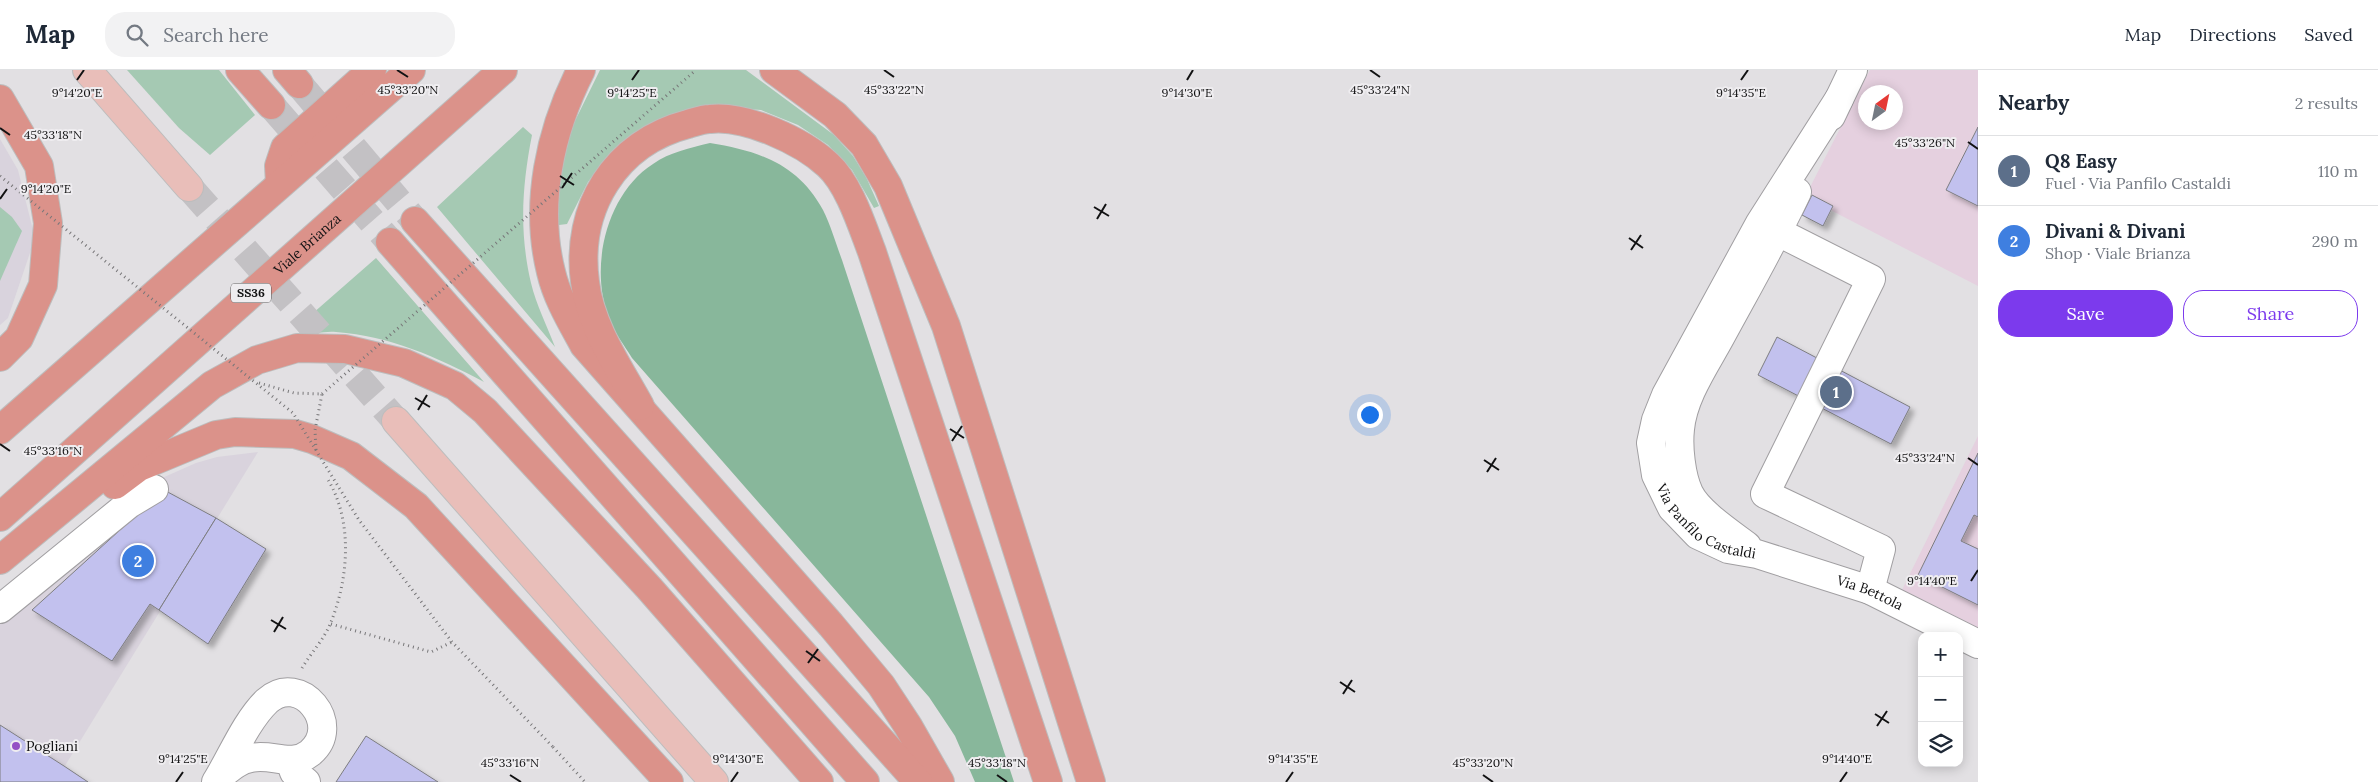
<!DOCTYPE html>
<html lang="en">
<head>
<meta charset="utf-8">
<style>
  body { margin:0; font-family:Lora,serif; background:#f2f2f3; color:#1f2937 }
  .controls { position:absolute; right:15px; bottom:15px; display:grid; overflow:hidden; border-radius:10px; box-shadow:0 2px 12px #0003 }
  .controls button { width:45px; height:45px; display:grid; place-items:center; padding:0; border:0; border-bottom:1px solid #e0e1e3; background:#fff; color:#1f2937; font:25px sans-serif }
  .compass { position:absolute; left:1858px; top:15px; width:45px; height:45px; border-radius:50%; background:#fff; box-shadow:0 2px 12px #0003; rotate:33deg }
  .you { position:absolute; left:1369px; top:344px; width:18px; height:18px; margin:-12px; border:4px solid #fff; border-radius:50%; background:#1a73e8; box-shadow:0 0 0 8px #1a73e833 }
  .badge { display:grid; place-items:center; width:32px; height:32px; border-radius:50%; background:#7c3aed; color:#fff; font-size:16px; font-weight:700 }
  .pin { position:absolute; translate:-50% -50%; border:2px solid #fff; box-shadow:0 1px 5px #0006 }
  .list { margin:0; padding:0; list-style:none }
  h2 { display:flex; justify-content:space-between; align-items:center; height:65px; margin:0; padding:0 20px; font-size:21px }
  h2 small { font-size:16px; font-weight:400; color:#747a83 }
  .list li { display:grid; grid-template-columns:32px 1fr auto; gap:15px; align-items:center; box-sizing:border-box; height:70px; padding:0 20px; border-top:1px solid #e0e1e3 }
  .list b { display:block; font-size:19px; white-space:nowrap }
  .list p { margin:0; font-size:16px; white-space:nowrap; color:#747a83 }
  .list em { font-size:16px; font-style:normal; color:#747a83 }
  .actions { display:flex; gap:10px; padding:15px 20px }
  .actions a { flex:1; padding:11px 0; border:1px solid #7c3aed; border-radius:20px; text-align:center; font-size:18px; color:#7c3aed }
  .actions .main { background:#7c3aed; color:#fff }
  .icon { flex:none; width:28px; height:28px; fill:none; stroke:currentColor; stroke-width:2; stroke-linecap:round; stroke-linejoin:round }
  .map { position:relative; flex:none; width:1978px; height:712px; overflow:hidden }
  header { display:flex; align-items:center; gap:30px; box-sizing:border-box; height:70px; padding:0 25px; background:#fff; border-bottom:1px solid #e0e1e3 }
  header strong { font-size:24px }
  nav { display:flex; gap:28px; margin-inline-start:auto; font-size:18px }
  .search { width:350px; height:45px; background:#f2f2f3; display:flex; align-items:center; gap:12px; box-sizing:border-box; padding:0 18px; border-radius:20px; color:#747a83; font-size:19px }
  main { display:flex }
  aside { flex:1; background:#fff }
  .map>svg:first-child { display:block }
  .built { fill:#d9d3dd }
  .industrial { fill:#e5d0df; fill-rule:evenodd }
  .green { fill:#a5c9b3 }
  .forest { fill:#88b79b }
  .building { fill:#c2c1ee; stroke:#7d7d80; filter:url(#shadow) }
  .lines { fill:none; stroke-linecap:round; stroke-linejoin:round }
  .major-tunnel { stroke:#c3c1c4; stroke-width:28; stroke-dasharray:28 14; stroke-linecap:butt }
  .highway-tunnel { stroke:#c3c1c4; stroke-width:28; stroke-dasharray:28 14; stroke-linecap:butt }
  .minor-casing { stroke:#a09ea1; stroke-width:30 }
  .major-casing { stroke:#bdbdbd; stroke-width:30 }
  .highway-casing { stroke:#bdbdbd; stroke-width:30 }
  .path { stroke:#777678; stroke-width:3; stroke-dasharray:1 4; stroke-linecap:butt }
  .minor { stroke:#fff; stroke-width:28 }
  .major { stroke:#e9beb9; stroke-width:28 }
  .highway { stroke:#db928a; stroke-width:28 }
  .path-bridge { stroke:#777678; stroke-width:3; stroke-dasharray:1 4; stroke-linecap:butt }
  .ticks { fill:none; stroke:#121213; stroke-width:2 }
  .poi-dot { fill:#9450c5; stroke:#efedf0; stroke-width:2 }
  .labels { text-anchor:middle; stroke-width:4; stroke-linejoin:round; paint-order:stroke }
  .shield { fill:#efedf0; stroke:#545455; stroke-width:1 }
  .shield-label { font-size:12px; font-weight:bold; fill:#121213 }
  .street-label { font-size:14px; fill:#121213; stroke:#efedf0 }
  .poi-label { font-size:14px; fill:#121213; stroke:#efedf0; text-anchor:start }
  .ticks-label { font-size:12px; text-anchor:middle; fill:#121213; stroke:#efedf0; stroke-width:4; stroke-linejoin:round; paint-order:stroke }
</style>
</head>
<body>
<header>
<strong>Map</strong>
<div class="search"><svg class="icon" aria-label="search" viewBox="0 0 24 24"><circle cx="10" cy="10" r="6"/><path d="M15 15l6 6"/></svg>Search here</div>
<nav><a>Map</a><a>Directions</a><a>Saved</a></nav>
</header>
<main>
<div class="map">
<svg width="1978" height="712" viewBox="0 0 1978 712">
  <defs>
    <filter id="shadow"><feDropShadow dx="4.5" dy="4.5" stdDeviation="2.5" flood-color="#0004"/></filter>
  </defs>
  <rect width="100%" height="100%" fill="#e2e0e3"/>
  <g class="built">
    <polygon points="0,69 18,100 35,168 8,248 0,255"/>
    <polygon points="258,382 55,712 0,712 0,529 140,421 162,408 196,393 217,387"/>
  </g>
  <g class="industrial">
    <path d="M1870,0H1978V216L1805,127ZM1866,22H1896V52H1866Z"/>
    <polygon points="1978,366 1978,560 1900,524"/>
  </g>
  <g class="green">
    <polygon points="127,0 219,0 255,45 210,85 179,58"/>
    <polygon points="600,0 746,0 834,65 853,86 866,107 879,136 874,138 852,100 828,75 798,55 761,40 735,38 646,58 627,69 606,88 588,112 567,154 559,155 554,148 561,91 570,61"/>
    <path d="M523,57L532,65C522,116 519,162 531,213C536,234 547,256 555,277L437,137Z"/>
    <polygon points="0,137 12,147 22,161 0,211"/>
    <path d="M376,188L484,312C437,287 390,266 336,262C325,261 313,264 302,265L296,258Z"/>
  </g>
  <path class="forest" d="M710,73C759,81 798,94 823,140C831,156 836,174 842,190L1014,712H975L955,666L929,627L632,288C624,275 614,262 609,248C589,198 606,124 653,94C670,82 690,78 710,73Z"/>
  <g class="building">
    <polygon points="1978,57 1978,136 1946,120"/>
    <polygon points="1812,125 1833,136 1823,156 1802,145"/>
    <polygon points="1777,267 1910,337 1891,374 1758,305"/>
    <polygon points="1978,383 1978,447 1974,445 1961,471 1978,479 1978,535 1918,505"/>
    <polygon points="164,420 216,448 159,540 150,534 112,591 32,540"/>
    <polygon points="216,448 266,479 208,574 159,540"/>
    <polygon points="0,655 64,696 88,712 0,712"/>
    <polygon points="366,666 438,712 336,712"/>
  </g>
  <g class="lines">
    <polyline class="major-tunnel" points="189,117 396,351"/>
    <g class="highway-tunnel">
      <polyline points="299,14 415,151"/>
      <polyline points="271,35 390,172"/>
    </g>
    <defs>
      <g id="minor">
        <path id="s1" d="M1839,29L1760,153L1666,325L1656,350L1651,373L1656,405L1672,438L1698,465L1728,479L1757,484L1870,520L1978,574"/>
        <polyline points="1831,46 1853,0"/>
        <polyline points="1778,162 1871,209 1765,424 1881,479 1870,520"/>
        <path d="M1747,476C1730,463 1698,442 1689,423C1681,406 1678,377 1680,359C1683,326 1706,294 1721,266C1747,218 1774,171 1797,122"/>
        <polyline points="0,539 129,434 154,419"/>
        <polyline points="290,691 294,702 306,712"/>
        <path d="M216,712C231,688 246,651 267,631C300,601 344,655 310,683C291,698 272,683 251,688C238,690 229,699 219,707"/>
      </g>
      <g id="major">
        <polyline points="87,0 189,117"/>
        <polyline points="396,351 714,712"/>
      </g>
      <g id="highway">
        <polyline points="240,0 271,35"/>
        <polyline points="287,0 299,14"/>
        <path d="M581,0C550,61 534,134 551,202C557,228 571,251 584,275L831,555L881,615L908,656L940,712"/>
        <polyline points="774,0 835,45 864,75 888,116 946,256 1091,712"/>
        <polyline points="0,29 39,96 48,153 43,215 19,268 0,287"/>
        <polyline points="280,114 279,96 285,78 372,0"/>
        <polyline points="415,151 918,712"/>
        <polyline points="390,172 865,712"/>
        <path d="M640,336C619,298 590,256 585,212C575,138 615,73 688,54C695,52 703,49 710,49C746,45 802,71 828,95C849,114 862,156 872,182L1048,712"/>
        <polyline points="0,360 411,0"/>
        <polyline points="115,415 139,397 216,365 235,362 295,364 312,369 351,386 416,436 669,712"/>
        <path id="s2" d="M0,447L503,0"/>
        <polyline points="0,490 212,315 257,290 297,278 345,279 404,293 455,316 485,341 649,518 819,712"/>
      </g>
    </defs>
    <use href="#minor" class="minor-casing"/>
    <use href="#major" class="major-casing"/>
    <use href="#highway" class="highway-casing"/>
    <g class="path">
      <polyline points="331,554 431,582 452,572"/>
      <path d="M302,598C311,583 325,568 331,552C349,507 353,450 327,408"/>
      <polyline points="553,677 585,712"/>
    </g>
    <use href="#minor" class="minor"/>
    <use href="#major" class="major"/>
    <use href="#highway" class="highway"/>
    <g class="path-bridge">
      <polyline points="0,106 293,343 359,450 452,572 553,677"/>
      <polyline points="259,313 294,323 322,324 315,360 316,381"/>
      <polyline points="322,324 696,0"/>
    </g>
  </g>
  <path class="ticks" d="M397,0L408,7M884,0L894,7M1370,0L1380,7M77,10L84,0M632,10L639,0M1187,10L1193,0M1741,10L1748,0M0,58L10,65M1968,72L1978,79M560,106L574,115M562,118L572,103M0,129L7,119M1094,137L1109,146M1097,149L1106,134M1629,168L1643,178M1631,180L1641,165M415,328L430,337M418,340L427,325M950,359L964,368M952,371L962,356M0,374L10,381M1968,388L1978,395M1484,390L1499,400M1487,402L1496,388M1971,511L1978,500M271,550L286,559M274,562L283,547M806,581L820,591M808,593L818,579M1340,612L1355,622M1343,624L1352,610M1875,644L1889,653M1877,656L1887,641M510,705L521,712M997,705L1007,712M1483,705L1493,712M176,712L183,702M731,712L738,702M1286,712L1293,702M1840,712L1847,702"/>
  <circle class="poi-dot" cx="16" cy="676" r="5"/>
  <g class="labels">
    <rect class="shield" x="231" y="213.5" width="40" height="19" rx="4"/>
    <g class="shield-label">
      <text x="251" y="227">SS36</text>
    </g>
    <g class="street-label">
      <text dy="5" stroke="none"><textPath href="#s2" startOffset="411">Viale Brianza</textPath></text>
      <text dy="5" stroke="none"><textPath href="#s1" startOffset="499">Via Panfilo Castaldi</textPath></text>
      <text dy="5" stroke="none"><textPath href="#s1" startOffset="682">Via Bettola</textPath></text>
    </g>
    <g class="poi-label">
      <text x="26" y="681">Pogliani</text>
    </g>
  </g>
  <g class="ticks-label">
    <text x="408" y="24">45°33'20"N</text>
    <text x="894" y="24">45°33'22"N</text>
    <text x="1380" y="24">45°33'24"N</text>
    <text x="632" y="27">9°14'25"E</text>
    <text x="1741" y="27">9°14'35"E</text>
    <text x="77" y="27">9°14'20"E</text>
    <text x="1187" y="27">9°14'30"E</text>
    <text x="53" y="69">45°33'18"N</text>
    <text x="1925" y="77">45°33'26"N</text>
    <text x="46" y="123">9°14'20"E</text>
    <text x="53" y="385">45°33'16"N</text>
    <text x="1925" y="392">45°33'24"N</text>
    <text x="1932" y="515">9°14'40"E</text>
    <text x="183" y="693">9°14'25"E</text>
    <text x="738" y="693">9°14'30"E</text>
    <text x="1293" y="693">9°14'35"E</text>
    <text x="1847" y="693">9°14'40"E</text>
    <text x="510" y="697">45°33'16"N</text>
    <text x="997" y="697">45°33'18"N</text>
    <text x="1483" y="697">45°33'20"N</text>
  </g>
</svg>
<div class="controls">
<button>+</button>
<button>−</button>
<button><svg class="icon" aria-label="layers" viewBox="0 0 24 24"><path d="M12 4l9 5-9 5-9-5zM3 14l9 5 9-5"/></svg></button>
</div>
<svg class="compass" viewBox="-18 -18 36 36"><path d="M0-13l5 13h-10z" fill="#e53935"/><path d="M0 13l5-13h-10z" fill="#747a83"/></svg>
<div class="you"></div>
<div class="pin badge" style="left:1836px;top:322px;background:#5c6f8a">1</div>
<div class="pin badge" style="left:138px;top:491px;background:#3f7fe0">2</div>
</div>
<aside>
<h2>Nearby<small>2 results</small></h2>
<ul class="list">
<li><span class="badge" style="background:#5c6f8a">1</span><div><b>Q8 Easy</b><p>Fuel · Via Panfilo Castaldi</p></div><em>110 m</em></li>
<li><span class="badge" style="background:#3f7fe0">2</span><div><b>Divani &amp; Divani</b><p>Shop · Viale Brianza</p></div><em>290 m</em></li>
</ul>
<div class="actions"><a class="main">Save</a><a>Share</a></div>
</aside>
</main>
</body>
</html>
